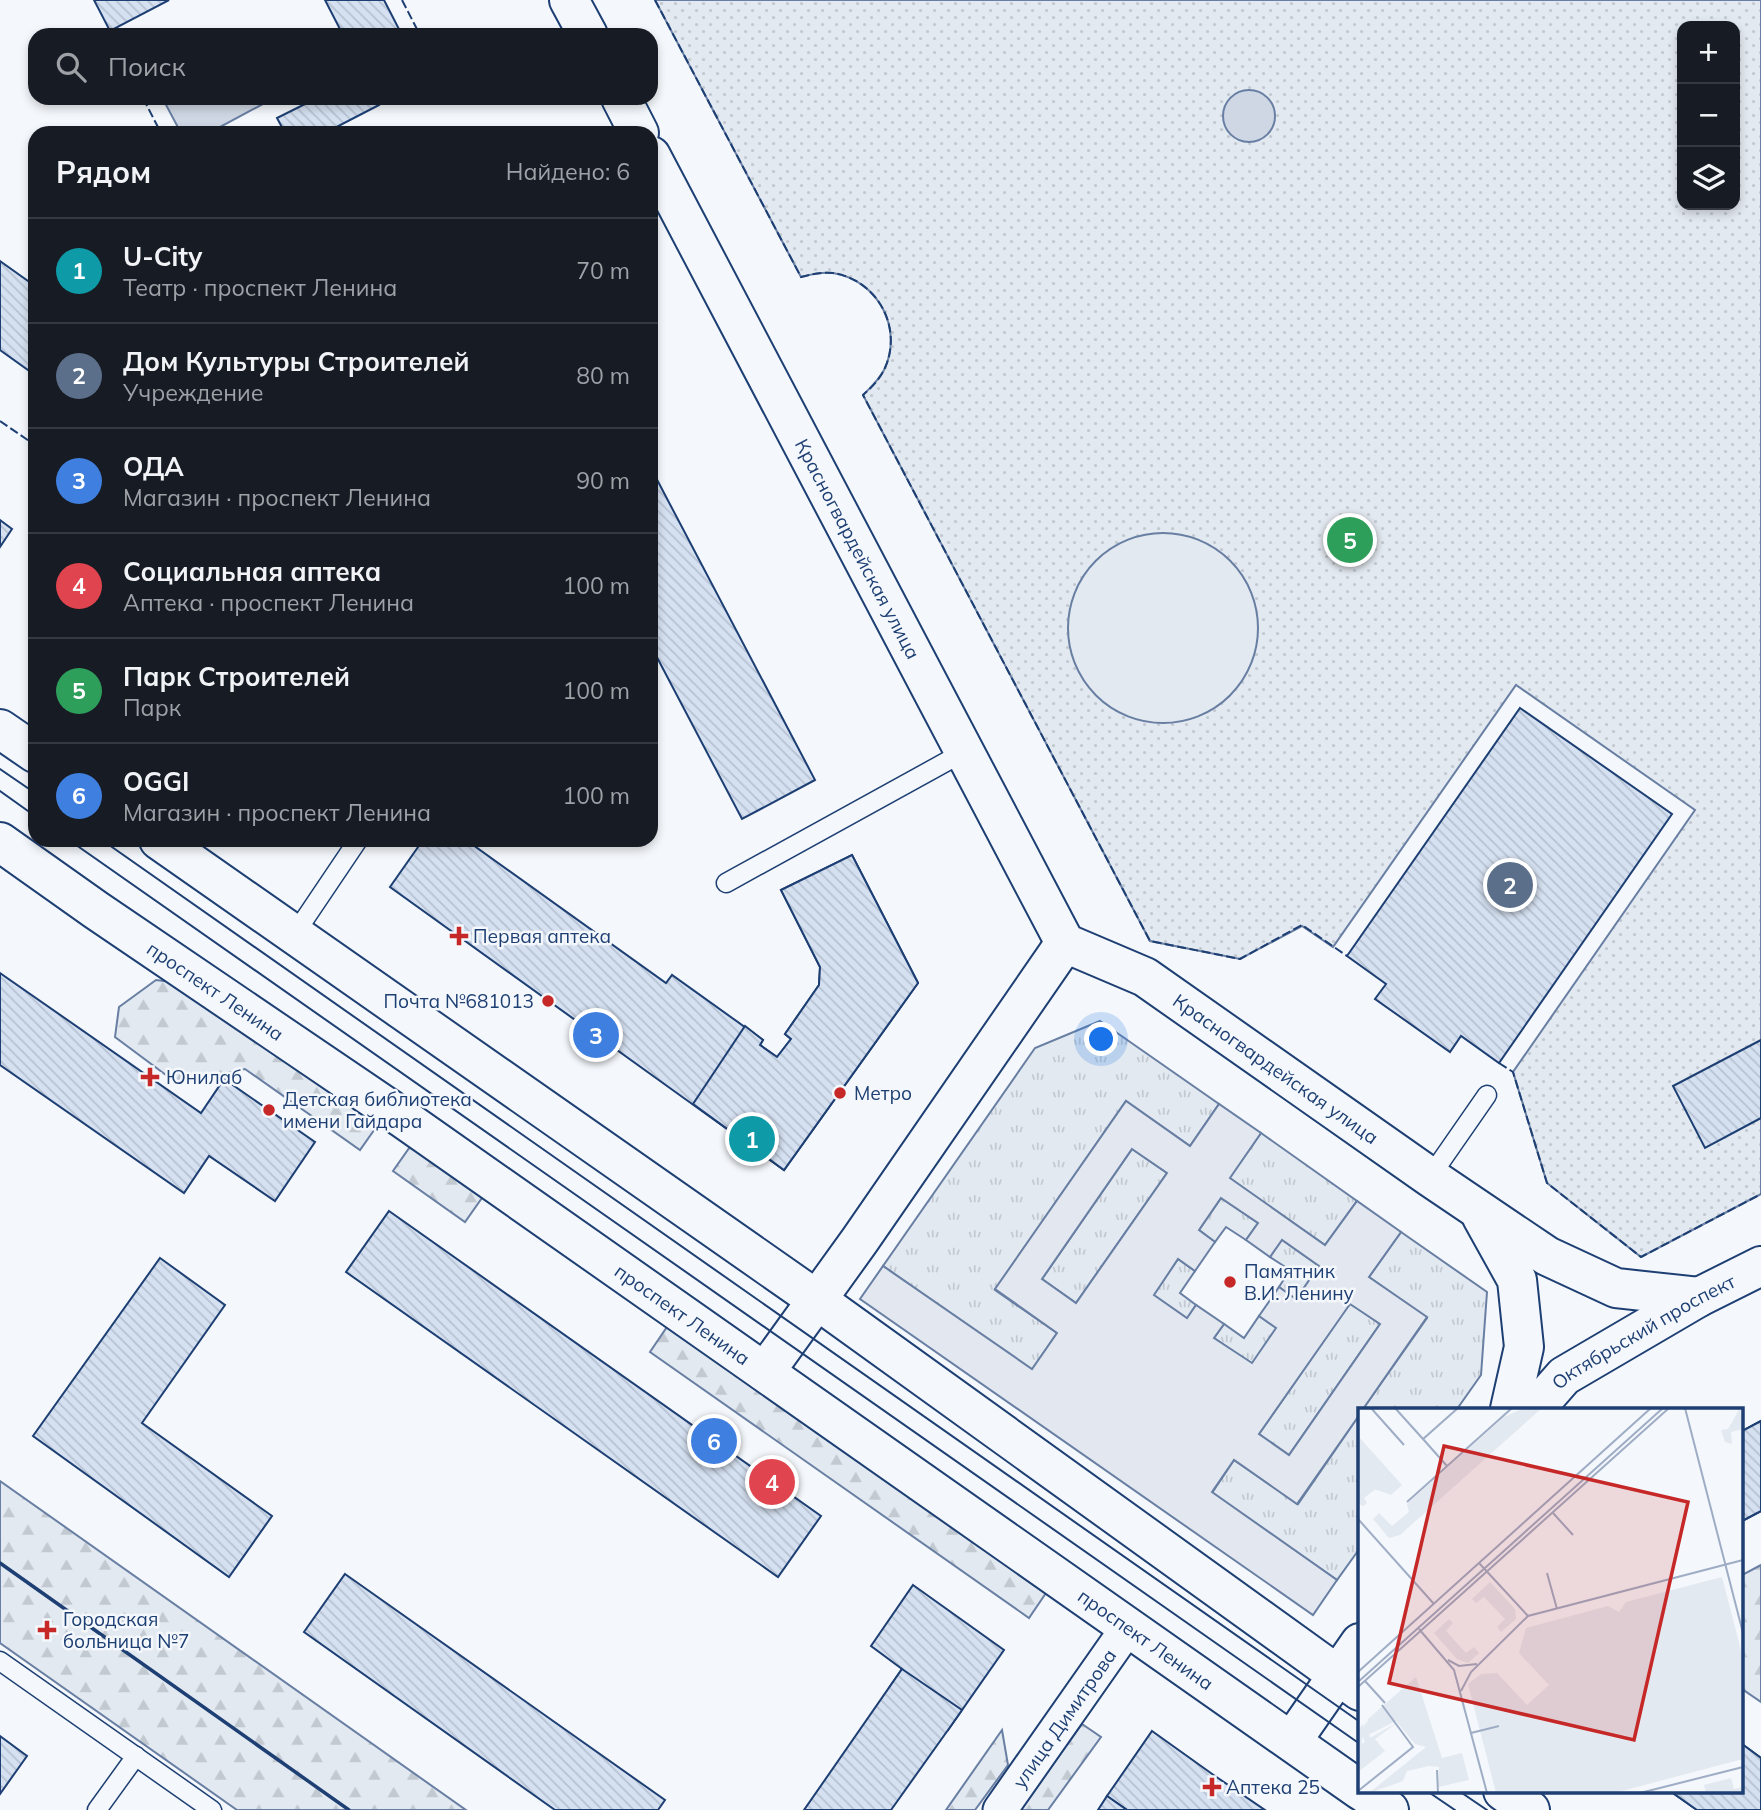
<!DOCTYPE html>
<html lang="ru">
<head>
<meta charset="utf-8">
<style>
  body { margin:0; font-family:Mulish,sans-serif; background:#20242c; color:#f1f3f6 }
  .controls { position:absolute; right:21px; top:21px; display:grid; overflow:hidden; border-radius:14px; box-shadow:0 4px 10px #0003 }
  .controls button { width:63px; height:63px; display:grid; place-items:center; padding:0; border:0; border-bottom:2px solid #363941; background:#171b24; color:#f1f3f6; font:35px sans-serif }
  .you { position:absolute; left:1102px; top:1040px; width:24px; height:24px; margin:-18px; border:5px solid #fff; border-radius:50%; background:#1a73e8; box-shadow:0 0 0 10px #1a73e833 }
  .badge { display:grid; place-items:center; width:46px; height:46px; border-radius:50%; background:#2563eb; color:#fff; font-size:23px; font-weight:700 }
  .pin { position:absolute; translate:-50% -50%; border:4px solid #fff; box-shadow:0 2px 7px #0006 }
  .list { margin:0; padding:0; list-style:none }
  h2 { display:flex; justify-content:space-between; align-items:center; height:91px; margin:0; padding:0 28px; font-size:30px }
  h2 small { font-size:23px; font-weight:400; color:#9ea1a6 }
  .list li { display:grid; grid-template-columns:46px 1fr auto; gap:21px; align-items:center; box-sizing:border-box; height:105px; padding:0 28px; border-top:2px solid #363941 }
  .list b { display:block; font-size:26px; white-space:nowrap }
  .list p { margin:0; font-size:23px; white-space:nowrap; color:#9ea1a6 }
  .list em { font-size:23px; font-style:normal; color:#9ea1a6 }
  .icon { flex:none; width:38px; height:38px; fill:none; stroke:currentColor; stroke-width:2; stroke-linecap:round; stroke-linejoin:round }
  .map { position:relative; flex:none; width:1761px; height:1810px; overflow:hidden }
  .search { position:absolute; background:#171b24; box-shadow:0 4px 10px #0003; left:28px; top:28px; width:630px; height:77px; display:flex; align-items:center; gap:18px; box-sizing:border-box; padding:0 24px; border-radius:21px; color:#9ea1a6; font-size:26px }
  .panel { position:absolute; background:#171b24; box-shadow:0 4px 10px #0003; left:28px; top:126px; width:630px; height:721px; border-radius:21px }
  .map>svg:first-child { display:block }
  .grass { fill:url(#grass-tufts); stroke:#687fa3; stroke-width:2 }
  .forest { fill:url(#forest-firs); stroke:#687fa3; stroke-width:2 }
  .park { fill:url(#park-dots); stroke:#687fa3; stroke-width:2; fill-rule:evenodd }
  .pitch { fill:#e3e9f0; stroke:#687fa3; stroke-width:2 }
  .parking { fill:#e3e8f0; stroke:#687fa3; stroke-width:2; fill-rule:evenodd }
  .water { fill:#cfd7e4; stroke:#687fa3; stroke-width:2 }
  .building { fill:url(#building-back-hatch); stroke:#1d3f73; stroke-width:2 }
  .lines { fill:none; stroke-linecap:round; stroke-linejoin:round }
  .lane-casing { stroke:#1d3f73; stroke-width:21 }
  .street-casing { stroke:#1d3f73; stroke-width:37 }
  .secondary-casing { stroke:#1d3f73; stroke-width:42 }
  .highway-casing { stroke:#1d3f73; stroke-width:42 }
  .lane { stroke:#f4f7fb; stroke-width:18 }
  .street { stroke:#f4f7fb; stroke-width:33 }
  .secondary { stroke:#f4f7fb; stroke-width:38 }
  .highway { stroke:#f4f7fb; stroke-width:38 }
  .tram { stroke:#1d3f73; stroke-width:2 }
  .fence { stroke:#1d3f73; stroke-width:2; stroke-dasharray:9 3.5; stroke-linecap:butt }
  .wall { stroke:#1d3f73; stroke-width:3.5 }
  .poi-dot { fill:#c62828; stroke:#f4f7fb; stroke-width:2.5 }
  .labels { text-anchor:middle; stroke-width:5; stroke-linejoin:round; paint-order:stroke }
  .street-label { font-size:19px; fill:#1d3f73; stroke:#f4f7fb }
  .poi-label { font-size:19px; fill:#1d3f73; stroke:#f4f7fb; text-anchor:start }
  .inset-road { fill:none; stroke:#9eadc5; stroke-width:2 }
  .view { fill:#c62828; fill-opacity:0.15; stroke:#c62828; stroke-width:3.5 }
  .inset-edge { fill:none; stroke:#1d3f73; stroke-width:3.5 }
</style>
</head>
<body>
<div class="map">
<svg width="1761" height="1810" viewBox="0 0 1761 1810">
  <defs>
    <pattern id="grass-tufts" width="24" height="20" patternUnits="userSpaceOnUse" patternTransform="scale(1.75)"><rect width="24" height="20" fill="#e3e9f0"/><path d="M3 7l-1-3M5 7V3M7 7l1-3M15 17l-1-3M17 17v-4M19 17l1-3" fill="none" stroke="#c2c9d1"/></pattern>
    <pattern id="forest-firs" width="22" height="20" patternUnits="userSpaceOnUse" patternTransform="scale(1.75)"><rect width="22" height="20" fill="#e3e9f0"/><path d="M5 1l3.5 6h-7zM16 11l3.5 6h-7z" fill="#c2c9d1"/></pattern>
    <pattern id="park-dots" width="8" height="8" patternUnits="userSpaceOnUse" patternTransform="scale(1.75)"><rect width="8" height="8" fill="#e3e9f0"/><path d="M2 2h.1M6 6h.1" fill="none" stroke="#c2c9d1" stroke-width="1.8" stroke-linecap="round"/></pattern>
    <pattern id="building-back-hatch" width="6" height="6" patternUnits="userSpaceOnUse" patternTransform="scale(1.75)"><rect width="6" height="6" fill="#d5e0f0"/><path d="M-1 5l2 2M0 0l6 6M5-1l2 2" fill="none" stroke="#b6c1d1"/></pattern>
  </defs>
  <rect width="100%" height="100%" fill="#f4f7fb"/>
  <g class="grass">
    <polygon points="1100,1021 1219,1104 1190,1146 1126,1101 995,1290 1057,1333 1032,1370 883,1266 1035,1048"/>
    <polygon points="1261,1133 1357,1201 1325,1245 1229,1178"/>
    <polygon points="1132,1149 1167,1173 1076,1303 1042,1279"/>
    <polygon points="1221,1198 1258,1223 1246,1240 1226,1227 1215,1242 1199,1230"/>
    <polygon points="1401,1232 1487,1292 1481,1375 1457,1409 1363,1409 1427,1318 1369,1277"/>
    <polygon points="1281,1239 1319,1266 1296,1300 1279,1287 1290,1270 1270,1257"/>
    <polygon points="1178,1259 1195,1271 1180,1293 1196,1305 1187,1319 1153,1295"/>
    <polygon points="1350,1303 1380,1324 1289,1455 1259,1434"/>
    <polygon points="1259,1316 1277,1328 1252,1364 1214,1338 1224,1324 1244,1338"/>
    <polygon points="1360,1414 1360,1548 1337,1580 1212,1493 1234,1460 1298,1504"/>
  </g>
  <g class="forest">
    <polygon points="156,980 180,983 379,1123 360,1150 245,1069 178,1084 115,1037 119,1007"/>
    <polygon points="412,1144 484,1195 465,1222 393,1171"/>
    <polygon points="669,1324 1048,1590 1029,1618 650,1352"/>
    <polygon points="0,1481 466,1810 237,1810 0,1643"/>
    <polygon points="1761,1565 1761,1702 1742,1689 1742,1575"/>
    <polygon points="1082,1724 1101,1737 1048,1810 1020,1810"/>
    <polygon points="1002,1730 1008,1765 975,1810 946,1810"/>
  </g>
  <path class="park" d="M655,0H1761V1194L1641,1257L1547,1183L1513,1072L1695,810L1516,685L1333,947L1302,926L1240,959L1150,941L863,395C871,387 879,380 884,370C904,329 878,280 833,273C822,272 812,274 801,277ZM1682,26H1735V205H1682Z"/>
  <circle class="pitch" cx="1163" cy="628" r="95"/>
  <path class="parking" d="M1126,1101L1190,1146L1219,1104L1261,1133L1230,1178L1325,1245L1357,1201L1401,1232L1369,1277L1427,1317L1363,1409H1360V1414L1297,1504L1234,1460L1212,1492L1337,1580L1313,1615L860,1299L883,1266L1032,1369L1057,1333L995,1289ZM1132,1149L1167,1173L1076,1303L1042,1279ZM1221,1198L1258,1223L1246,1240L1270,1257L1282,1240L1319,1266L1296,1299L1279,1287L1259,1316L1276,1328L1252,1363L1214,1338L1224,1324L1196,1305L1187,1318L1154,1295L1178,1259L1195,1271L1215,1242L1199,1230ZM1350,1304L1380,1324L1289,1455L1259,1434Z"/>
  <g class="water">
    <circle cx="1249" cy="116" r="26"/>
    <polygon points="174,98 274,98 209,133 181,133 165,103"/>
  </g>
  <g class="building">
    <polygon points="94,0 169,0 110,31"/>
    <polygon points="325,0 384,0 402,35 343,35"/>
    <polygon points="317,98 375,98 379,105 325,133 285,133 277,118"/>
    <polygon points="0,261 35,286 35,375 0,350"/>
    <polygon points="653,472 815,780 742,819 651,646 651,473"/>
    <polygon points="0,520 12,529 0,547"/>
    <polygon points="1520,708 1672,814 1499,1063 1461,1036 1450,1052 1375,999 1386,984 1347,956"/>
    <polygon points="423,840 466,840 666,983 672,975 763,1040 760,1045 777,1057 791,1039 785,1034 819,985 820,967 781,890 852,855 918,983 784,1170 390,887"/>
    <polygon points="852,855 918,983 784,1170 693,1104 745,1026 763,1040 760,1045 777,1057 791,1039 785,1034 819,985 820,967 781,890"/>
    <polygon points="0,973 201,1113 224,1079 315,1142 275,1201 209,1156 184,1193 0,1065"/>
    <polygon points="1761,1040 1761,1118 1705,1148 1673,1086"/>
    <polygon points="389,1211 821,1516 778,1577 346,1272"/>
    <polygon points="160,1258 225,1305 142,1423 272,1516 229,1577 33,1436"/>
    <polygon points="1761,1421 1761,1511 1742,1521 1742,1431"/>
    <polygon points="1761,1421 1761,1511 1742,1521 1742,1431"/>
    <polygon points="345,1574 665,1800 658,1810 555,1810 304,1632"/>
    <polygon points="913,1585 1004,1650 948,1730 889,1688 902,1669 871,1646"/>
    <polygon points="902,1669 962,1710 948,1730 891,1810 804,1810"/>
    <polygon points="1152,1731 1215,1776 1265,1810 1127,1810 1107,1796"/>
    <polygon points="0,1736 27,1756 0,1794"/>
    <polygon points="1742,1744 1761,1758 1761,1810 1697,1810 1670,1791 1742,1791"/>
    <polygon points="1742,1744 1761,1758 1761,1810 1697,1810 1670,1791 1742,1791"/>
    <polygon points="1107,1796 1127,1810 1098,1810"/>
  </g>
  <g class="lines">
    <defs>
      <g id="lane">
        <polyline points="726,883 964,752"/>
        <polyline points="294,935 358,840"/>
        <polyline points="1430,1177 1487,1095"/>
        <polyline points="0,1661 212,1810"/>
        <polyline points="97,1810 136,1756"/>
      </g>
      <g id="street">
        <path id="s1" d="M1000,1810L1129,1626"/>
      </g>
      <g id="secondary">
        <polyline points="569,0 588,35"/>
        <polyline points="621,98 639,133"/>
        <path id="s2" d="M651,156L1065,943L1145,977L1430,1177L1547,1256L1616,1288L1699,1297"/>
        <polyline points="1482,1217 1517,1280 1524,1347 1510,1409"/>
        <polyline points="765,1372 860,1240 1065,943"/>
        <path id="s3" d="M1535,1409L1564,1376L1699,1297L1761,1266"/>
        <polyline points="1292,1741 1360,1643"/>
      </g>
      <g id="highway">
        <polyline points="0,729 35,753"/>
        <polyline points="159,840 817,1300 1360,1691"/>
        <path id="s4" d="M0,842L96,910L404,1119L1360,1790"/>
        <polyline points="1362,1791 1389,1810"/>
        <polyline points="1503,1791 1530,1810"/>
      </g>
    </defs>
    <use href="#lane" class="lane-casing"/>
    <use href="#street" class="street-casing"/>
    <use href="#secondary" class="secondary-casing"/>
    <use href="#highway" class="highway-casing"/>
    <use href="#lane" class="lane"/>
    <use href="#street" class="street"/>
    <use href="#secondary" class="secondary"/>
    <use href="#highway" class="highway"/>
    <g class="tram">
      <polyline points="0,769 35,793"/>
      <polyline points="0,791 35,816"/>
      <polyline points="69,840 1360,1744"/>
      <polyline points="102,840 1360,1722"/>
      <polyline points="1427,1791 1455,1810"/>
      <polyline points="1459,1791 1487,1810"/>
    </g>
    <g class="fence">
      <polyline points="402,0 420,35"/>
      <path d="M655,0L801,277C812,274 822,272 833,273C878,280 904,329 884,370C879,380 871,388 863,395L1150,941L1240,959L1302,925L1347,956"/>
      <polyline points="143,98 161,133"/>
      <polyline points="0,421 35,445"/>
      <polyline points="1499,1063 1513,1072 1547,1183 1641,1257 1761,1194"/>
    </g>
    <polyline class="wall" points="0,1563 349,1810"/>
  </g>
  <g class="poi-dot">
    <path d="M455.5 925.5h7v7h7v7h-7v7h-7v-7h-7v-7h7z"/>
    <circle cx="548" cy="1001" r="7"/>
    <path d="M146.5 1066.5h7v7h7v7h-7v7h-7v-7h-7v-7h7z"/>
    <circle cx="840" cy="1093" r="7"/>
    <circle cx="269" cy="1110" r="7"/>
    <circle cx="1230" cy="1282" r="7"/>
    <path d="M43.5 1619.5h7v7h7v7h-7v7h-7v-7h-7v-7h7z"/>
    <path d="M1208.5 1776.5h7v7h7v7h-7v7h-7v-7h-7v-7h7z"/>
  </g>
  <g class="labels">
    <g class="street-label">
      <text dy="7" stroke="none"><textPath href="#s2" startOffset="444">Красногвардейская улица</textPath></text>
      <text dy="7" stroke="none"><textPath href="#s4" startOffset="262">проспект Ленина</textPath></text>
      <text dy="7" stroke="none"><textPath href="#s2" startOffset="1136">Красногвардейская улица</textPath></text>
      <text dy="7" stroke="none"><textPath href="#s4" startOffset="830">проспект Ленина</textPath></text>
      <text dy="7" stroke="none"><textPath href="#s3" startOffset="135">Октябрьский проспект</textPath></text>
      <text dy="7" stroke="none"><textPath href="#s4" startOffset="1396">проспект Ленина</textPath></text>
      <text dy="7" stroke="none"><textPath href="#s1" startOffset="112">улица Димитрова</textPath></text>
    </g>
    <g class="poi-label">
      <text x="473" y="943">Первая аптека</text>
      <text x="534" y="1008" text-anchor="end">Почта №681013</text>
      <text x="166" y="1084">Юнилаб</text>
      <text x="854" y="1100">Метро</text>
      <text x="283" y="1106">Детская библиотека<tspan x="283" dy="22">имени Гайдара</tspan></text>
      <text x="1244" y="1278">Памятник<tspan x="1244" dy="22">В.И. Ленину</tspan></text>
      <text x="63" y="1626">Городская<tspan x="63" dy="22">больница №7</tspan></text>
      <text x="1226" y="1794">Аптека 25</text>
    </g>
  </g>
  <g transform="translate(1358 1408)">
    <rect width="385" height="385" fill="#f4f7fb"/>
    <path d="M382,0L385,21L373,24L374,36L367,34L363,22L370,21ZM19,49L44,77L33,87L16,81L28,73L24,60L14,58ZM132,174L157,201L158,211L143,224L139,219L147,211L126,189L118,195L114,191ZM91,211L95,215L88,223L108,245L116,239L121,245L110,255L99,251L76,225ZM9,313L12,330L40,314L17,331L13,348L1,338L7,334L3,325Z" fill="#e3e9f0"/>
    <path d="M166,0H184L42,127L31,130L15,111L21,105L34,118L51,104L49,96L146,9ZM0,28L19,49L15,58L24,60L28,73L6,90L9,95L5,98L0,95ZM58,269L84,350L104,345L111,372L80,379L81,359L71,358L49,363L45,373L11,385L68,339L57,336L38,313L8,328L10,311ZM6,316L3,341L8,338L13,347L17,331L27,343L0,364V321Z" fill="#e3e9f0"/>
    <path d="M364,169L385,250V351L256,385H138L110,276L123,266L139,265L169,297L191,277L161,245L168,220L250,198L261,204L268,194Z" fill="#e3e9f0"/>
    <path d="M339 197a11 11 0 1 1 22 0a11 11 0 1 1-22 0ZM316 206a12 12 0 1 1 24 0a12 12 0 1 1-24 0ZM196 232a13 13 0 1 1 26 0a13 13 0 1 1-26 0ZM373,370L376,381L385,379V385H348L346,377Z" fill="#e3e9f0"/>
    <path class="inset-road" d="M13,0L46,37M37,0L65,31L100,0M327,0L385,225M65,31L89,58M49,94L154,0M195,105L215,127M0,111L76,196M121,155L170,208M189,165L199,201M61,221L96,262L129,385M90,252L101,258L119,256M0,264L293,0M7,273L27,295M0,274L305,0M0,279L311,0M103,283L113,264L170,208L385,152M113,325L141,318M79,362L80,385M0,383L55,339L24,297M282,385L385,359"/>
    <path class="view" d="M86,38L330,94L276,332L31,275Z"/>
    <rect width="385" height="385" class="inset-edge"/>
  </g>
</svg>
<div class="controls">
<button>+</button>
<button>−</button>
<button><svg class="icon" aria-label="layers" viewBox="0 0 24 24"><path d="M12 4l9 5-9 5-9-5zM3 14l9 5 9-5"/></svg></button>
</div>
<div class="you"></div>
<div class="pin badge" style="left:752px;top:1139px;background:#0f9aa8">1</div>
<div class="pin badge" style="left:1510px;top:885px;background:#5c6f8a">2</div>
<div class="pin badge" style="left:596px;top:1035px;background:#3f7fe0">3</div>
<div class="pin badge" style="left:772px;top:1482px;background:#e0444e">4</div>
<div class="pin badge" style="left:1350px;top:540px;background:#2e9e5b">5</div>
<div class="pin badge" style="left:714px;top:1441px;background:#3f7fe0">6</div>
<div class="search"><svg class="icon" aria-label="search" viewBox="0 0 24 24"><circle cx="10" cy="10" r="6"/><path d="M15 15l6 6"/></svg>Поиск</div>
<section class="panel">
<h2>Рядом<small>Найдено: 6</small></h2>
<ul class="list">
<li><span class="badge" style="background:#0f9aa8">1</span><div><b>U-City</b><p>Театр · проспект Ленина</p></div><em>70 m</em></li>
<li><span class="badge" style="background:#5c6f8a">2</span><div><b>Дом Культуры Строителей</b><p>Учреждение</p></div><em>80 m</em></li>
<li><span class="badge" style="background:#3f7fe0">3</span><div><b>ОДА</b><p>Магазин · проспект Ленина</p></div><em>90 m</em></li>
<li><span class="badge" style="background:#e0444e">4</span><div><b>Социальная аптека</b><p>Аптека · проспект Ленина</p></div><em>100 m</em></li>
<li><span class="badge" style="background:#2e9e5b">5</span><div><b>Парк Строителей</b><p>Парк</p></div><em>100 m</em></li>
<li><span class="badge" style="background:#3f7fe0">6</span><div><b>OGGI</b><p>Магазин · проспект Ленина</p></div><em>100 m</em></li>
</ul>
</section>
</div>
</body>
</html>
